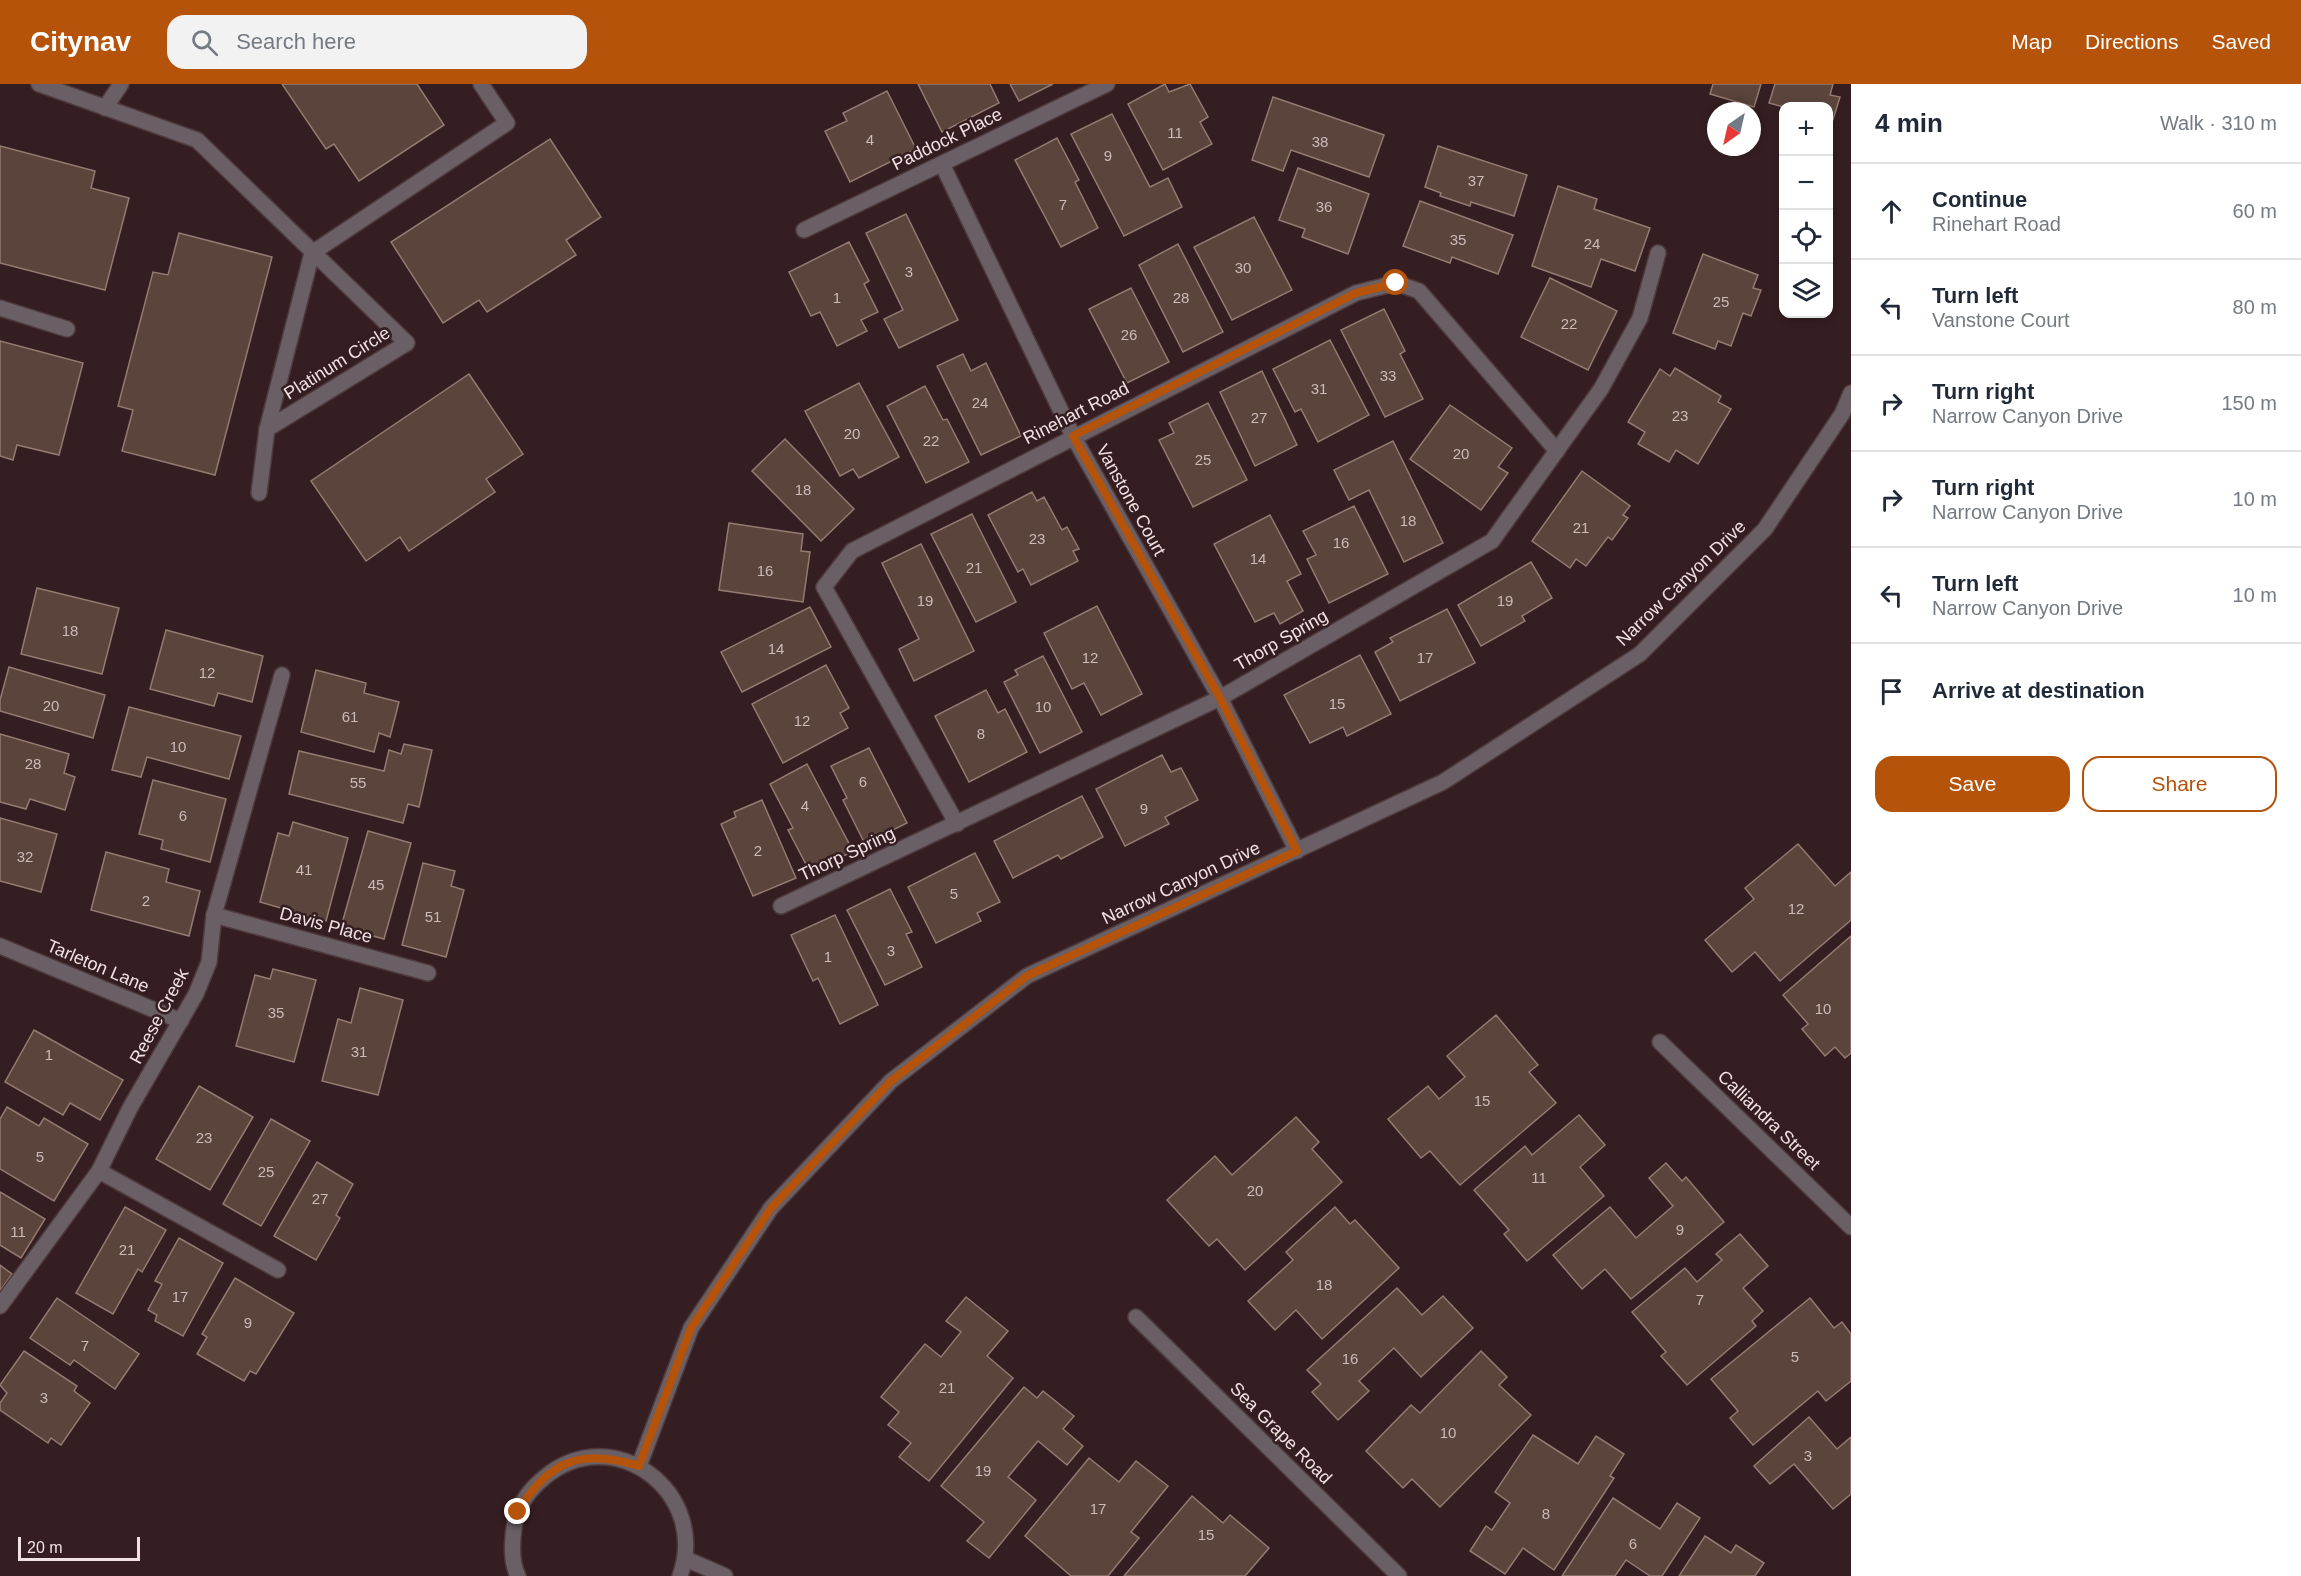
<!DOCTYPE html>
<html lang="en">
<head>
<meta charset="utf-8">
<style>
  body { margin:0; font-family:Arial,sans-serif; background:#f2f2f3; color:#1f2937 }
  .controls { position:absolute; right:18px; top:18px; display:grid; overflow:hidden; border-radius:12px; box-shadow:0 3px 9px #0003 }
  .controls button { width:54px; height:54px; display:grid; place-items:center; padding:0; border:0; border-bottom:2px solid #e0e1e3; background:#fff; color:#1f2937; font:30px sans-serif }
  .compass { position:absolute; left:1707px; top:18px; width:54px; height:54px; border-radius:50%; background:#fff; box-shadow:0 3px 9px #0003; rotate:214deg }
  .scale { position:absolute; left:18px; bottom:15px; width:122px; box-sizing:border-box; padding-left:6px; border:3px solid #f1e1e3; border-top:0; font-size:16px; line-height:21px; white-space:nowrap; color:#f1e1e3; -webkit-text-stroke:4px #341e21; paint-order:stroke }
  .stop { position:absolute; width:18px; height:18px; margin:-14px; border:4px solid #b45309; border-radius:50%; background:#fff }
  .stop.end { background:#b45309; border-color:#fff; box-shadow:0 2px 6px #0008 }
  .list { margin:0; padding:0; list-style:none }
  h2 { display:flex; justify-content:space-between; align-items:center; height:78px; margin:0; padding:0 24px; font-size:26px }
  h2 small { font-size:20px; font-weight:400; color:#747a83 }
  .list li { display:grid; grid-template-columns:39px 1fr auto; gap:18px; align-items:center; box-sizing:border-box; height:96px; padding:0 24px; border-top:2px solid #e0e1e3 }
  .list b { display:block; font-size:22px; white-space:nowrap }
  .list p { margin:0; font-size:20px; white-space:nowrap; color:#747a83 }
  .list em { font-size:20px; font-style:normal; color:#747a83 }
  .actions { display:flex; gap:12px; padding:18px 24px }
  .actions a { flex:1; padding:14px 0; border:2px solid #b45309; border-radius:18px; text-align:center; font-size:21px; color:#b45309 }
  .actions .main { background:#b45309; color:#fff }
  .icon { flex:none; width:33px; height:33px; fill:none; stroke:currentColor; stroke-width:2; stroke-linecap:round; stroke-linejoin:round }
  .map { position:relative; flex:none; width:1851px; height:1492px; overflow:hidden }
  header { display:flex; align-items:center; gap:36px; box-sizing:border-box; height:84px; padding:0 30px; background:#b45309; color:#fff }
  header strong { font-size:28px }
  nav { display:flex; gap:33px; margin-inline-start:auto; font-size:21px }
  .search { width:420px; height:54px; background:#f2f2f3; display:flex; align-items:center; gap:15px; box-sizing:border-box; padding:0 21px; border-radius:18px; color:#747a83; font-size:22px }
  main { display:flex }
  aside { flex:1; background:#fff }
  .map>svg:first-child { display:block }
  .building { fill:#5b443c; stroke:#947a71; stroke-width:1.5 }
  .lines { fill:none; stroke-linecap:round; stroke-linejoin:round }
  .minor-casing { stroke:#4e393c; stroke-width:18 }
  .minor { stroke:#695f65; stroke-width:15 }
  .route { stroke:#b45309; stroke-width:8 }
  .labels { text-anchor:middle; stroke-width:5; stroke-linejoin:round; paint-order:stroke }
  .number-label { font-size:15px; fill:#ccbab9 }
  .street-label { font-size:18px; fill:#f1e1e3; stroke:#341e21 }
</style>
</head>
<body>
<header>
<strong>Citynav</strong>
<div class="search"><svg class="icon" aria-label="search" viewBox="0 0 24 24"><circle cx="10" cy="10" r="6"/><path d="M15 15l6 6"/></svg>Search here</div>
<nav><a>Map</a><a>Directions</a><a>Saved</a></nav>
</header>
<main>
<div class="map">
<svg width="1851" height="1492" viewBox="0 0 1851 1492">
  <rect width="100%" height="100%" fill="#341e21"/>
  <g class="building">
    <polygon points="282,0 417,0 444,41 359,97 334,60 326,65"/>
    <polygon points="918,0 990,0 999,19 942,48"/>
    <polygon points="1010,0 1053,0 1019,17"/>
    <polygon points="1165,0 1169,8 1190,0 1208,33 1200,38 1212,60 1163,86 1128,20"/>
    <polygon points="1713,0 1761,0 1754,23 1710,10"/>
    <polygon points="1775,0 1833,0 1830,11 1840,13 1830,45 1828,22 1784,23 1769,19"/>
    <polygon points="887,7 916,65 850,98 825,47 847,37 843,29"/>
    <polygon points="1273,13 1384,51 1369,93 1291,66 1283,87 1252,76"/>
    <polygon points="1112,30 1150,103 1168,94 1182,123 1124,152 1071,50"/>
    <polygon points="1057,54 1079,96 1075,98 1098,144 1061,163 1015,76"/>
    <polygon points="550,55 601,133 566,156 576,171 487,228 479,216 443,239 391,158"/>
    <polygon points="0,62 95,87 91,104 129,114 105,206 0,179"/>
    <polygon points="1438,62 1527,91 1514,132 1471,118 1470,122 1440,112 1441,109 1425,103"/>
    <polygon points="1298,84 1369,110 1348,170 1302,153 1305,145 1279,136"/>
    <polygon points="1558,102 1597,115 1594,125 1650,144 1635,187 1601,175 1591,203 1532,182"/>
    <polygon points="1420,117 1513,151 1498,190 1452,173 1450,179 1403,162"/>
    <polygon points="906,130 958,236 899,264 884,235 903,226 866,149"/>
    <polygon points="1254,133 1292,206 1232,236 1194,163"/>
    <polygon points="179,149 272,173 215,391 122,367 133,326 118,322 153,188 168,191"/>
    <polygon points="849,158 869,197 864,200 878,228 861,236 867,247 837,262 820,228 811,232 789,188"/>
    <polygon points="1178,160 1223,248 1183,268 1139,181"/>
    <polygon points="1703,170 1758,191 1753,204 1761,206 1751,232 1743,229 1731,262 1718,257 1715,265 1673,249"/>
    <polygon points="1550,194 1617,227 1588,286 1521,253"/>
    <polygon points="1131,204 1169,278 1127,299 1089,225"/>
    <polygon points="1384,225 1405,267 1400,270 1423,315 1385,333 1341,246"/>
    <polygon points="1330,256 1369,331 1318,358 1301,325 1295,328 1273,285"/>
    <polygon points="0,257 83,279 59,371 17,361 13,376 0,372"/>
    <polygon points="963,270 971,287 986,279 1021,352 981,371 937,282"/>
    <polygon points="1675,284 1721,312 1718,318 1731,325 1698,380 1676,366 1669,378 1638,360 1645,348 1628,338 1660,285 1670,292"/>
    <polygon points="1262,287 1297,361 1255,382 1220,308"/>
    <polygon points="469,290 523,370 486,395 495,408 409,467 400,453 366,477 311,397"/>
    <polygon points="859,299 899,373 859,394 853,385 840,392 805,327"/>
    <polygon points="925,302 943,336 947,335 969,378 926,399 887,322"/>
    <polygon points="1208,319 1247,396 1193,423 1159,356 1174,349 1169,339"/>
    <polygon points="1450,321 1512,364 1498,383 1508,389 1481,426 1410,375"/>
    <polygon points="785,355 854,425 821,457 752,387"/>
    <polygon points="1393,357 1443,459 1404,478 1369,406 1349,416 1334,386"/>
    <polygon points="1582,387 1630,422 1623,431 1628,434 1612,456 1608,453 1586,482 1576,475 1570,484 1532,457"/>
    <polygon points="1032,408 1037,417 1044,413 1062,446 1067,443 1079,465 1073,467 1078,477 1031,501 1023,485 1018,488 988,431"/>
    <polygon points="1354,422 1388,490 1329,519 1307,475 1316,471 1303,447"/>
    <polygon points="972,430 1016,518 976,538 931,450"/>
    <polygon points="1270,431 1301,490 1287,497 1303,527 1280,540 1274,529 1255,538 1214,460"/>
    <polygon points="729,439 803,450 801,467 810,468 803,518 719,506"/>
    <polygon points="921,460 974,567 914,597 899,565 919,555 882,479"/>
    <polygon points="1531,478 1552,514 1522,532 1525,537 1481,562 1458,521"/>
    <polygon points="37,504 119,524 102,590 21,570"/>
    <polygon points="1097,522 1142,610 1101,631 1084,599 1072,605 1044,549"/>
    <polygon points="810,523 831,563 742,608 721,568"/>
    <polygon points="1447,525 1475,579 1400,617 1375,568 1393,558 1390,554"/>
    <polygon points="166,546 263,572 252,618 218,609 214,622 150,605"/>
    <polygon points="1360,571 1391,630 1347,652 1343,643 1310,659 1284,611"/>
    <polygon points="1043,572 1082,648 1040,669 1004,598 1018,591 1015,586"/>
    <polygon points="826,581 849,624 840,629 848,644 783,679 752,620"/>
    <polygon points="9,583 105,611 93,654 0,627 0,616"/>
    <polygon points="316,586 366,599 364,609 399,618 390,653 379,649 374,668 301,648"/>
    <polygon points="986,606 998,629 1005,625 1027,668 969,698 935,632"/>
    <polygon points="129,623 241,652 229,695 147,673 141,693 112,686"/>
    <polygon points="0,650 69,670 64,689 75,693 65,726 30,715 26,725 0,718"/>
    <polygon points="404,660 432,666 419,723 408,720 403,739 289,710 299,667 384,687 389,666 401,670"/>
    <polygon points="869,664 907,739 865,760 843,716 847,714 831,682"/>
    <polygon points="1162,671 1171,688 1181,684 1198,716 1165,733 1169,740 1125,762 1096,705"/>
    <polygon points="807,680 853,767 811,790 788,746 793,744 770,700"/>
    <polygon points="153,696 226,715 210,778 161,765 163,756 139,750"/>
    <polygon points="1082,712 1103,753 1061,775 1058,771 1013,794 994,757"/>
    <polygon points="762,716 796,794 753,812 721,740 736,733 734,728"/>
    <polygon points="0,734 57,750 41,808 0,797"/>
    <polygon points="293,738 348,754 326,837 260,818 278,749 289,752"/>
    <polygon points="368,747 411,759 384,855 341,843"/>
    <polygon points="1798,760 1835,802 1851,788 1851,836 1780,897 1755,868 1732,888 1705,856 1754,815 1745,804"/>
    <polygon points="106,768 169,785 166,798 200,807 189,852 91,826"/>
    <polygon points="975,769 1000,818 977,829 981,837 936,859 908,803"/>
    <polygon points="423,779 455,787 451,802 464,806 446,873 402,861"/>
    <polygon points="890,805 912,848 906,850 922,883 885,901 847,826"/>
    <polygon points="835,831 878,921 840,940 818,894 813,897 791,851"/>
    <polygon points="1851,852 1851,969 1845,974 1835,963 1825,972 1802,945 1808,940 1783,911"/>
    <polygon points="273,885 316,896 294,978 236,962 255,891 270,895"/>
    <polygon points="360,904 403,916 378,1011 322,997 338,935 351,939"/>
    <polygon points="1496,931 1538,981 1529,988 1556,1019 1460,1101 1430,1067 1421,1074 1388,1035 1428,1002 1439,1015 1465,993 1447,972"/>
    <polygon points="34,946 123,996 100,1036 70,1019 63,1031 5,998"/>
    <polygon points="199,1002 253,1033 210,1106 156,1075"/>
    <polygon points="7,1023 39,1042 44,1034 88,1060 54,1117 0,1085 0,1035"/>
    <polygon points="1579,1031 1605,1061 1580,1083 1604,1112 1527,1177 1504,1150 1509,1146 1474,1106 1525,1062 1532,1071"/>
    <polygon points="1296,1033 1319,1058 1312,1065 1342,1098 1245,1186 1217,1155 1209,1162 1167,1116 1215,1072 1232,1091"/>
    <polygon points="271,1035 310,1057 261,1142 223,1120"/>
    <polygon points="317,1078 353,1100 336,1131 340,1134 316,1176 274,1152"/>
    <polygon points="1666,1079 1682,1097 1686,1093 1724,1138 1631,1215 1605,1185 1582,1205 1553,1171 1610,1123 1636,1154 1673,1122 1649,1094"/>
    <polygon points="0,1108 45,1135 21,1174 0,1161"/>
    <polygon points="125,1123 166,1146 142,1188 138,1185 113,1230 76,1209"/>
    <polygon points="1335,1123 1350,1140 1355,1136 1399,1184 1322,1255 1296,1226 1275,1246 1248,1217 1293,1176 1286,1168"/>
    <polygon points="1740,1150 1768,1182 1743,1204 1763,1227 1752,1237 1756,1242 1687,1301 1661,1272 1666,1268 1632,1228 1685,1184 1697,1198 1722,1176 1716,1170"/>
    <polygon points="179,1154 223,1179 183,1252 155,1237 157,1231 148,1226 162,1200 155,1197"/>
    <polygon points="0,1181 12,1190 0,1207"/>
    <polygon points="235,1194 294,1229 256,1290 250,1287 244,1297 197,1270 207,1253 202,1250"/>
    <polygon points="1397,1204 1422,1231 1443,1212 1473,1244 1421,1293 1394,1264 1359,1297 1369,1307 1338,1336 1312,1308 1321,1300 1307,1286"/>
    <polygon points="966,1213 1008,1247 987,1272 1013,1294 929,1397 899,1373 911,1359 888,1341 899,1328 881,1313 925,1260 941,1273 961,1248 946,1237"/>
    <polygon points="57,1214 139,1270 115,1305 74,1276 70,1281 30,1254"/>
    <polygon points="1810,1214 1834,1244 1842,1238 1851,1250 1851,1297 1826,1317 1818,1307 1753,1361 1730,1334 1738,1327 1711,1295"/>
    <polygon points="24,1267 77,1302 74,1307 90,1319 61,1361 51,1354 48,1359 0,1326 0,1319 7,1309 0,1301"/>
    <polygon points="1481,1267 1507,1293 1499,1301 1531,1331 1440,1423 1412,1395 1403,1404 1366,1367 1411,1321 1420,1329"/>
    <polygon points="1024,1303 1037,1314 1043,1307 1074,1332 1063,1345 1083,1362 1067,1381 1038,1357 1008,1393 1036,1416 989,1474 967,1457 984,1438 941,1402"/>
    <polygon points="1809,1333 1837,1365 1851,1353 1851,1410 1833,1425 1794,1380 1770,1400 1754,1382"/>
    <polygon points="1533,1351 1578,1380 1596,1352 1624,1370 1610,1392 1614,1394 1554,1486 1523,1464 1505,1490 1470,1467 1486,1442 1492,1446 1510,1419 1495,1408"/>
    <polygon points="1089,1374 1119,1398 1136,1377 1168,1402 1131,1448 1139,1454 1108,1492 1071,1492 1025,1452"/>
    <polygon points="1192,1412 1223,1439 1230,1431 1269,1464 1245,1492 1124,1492"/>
    <polygon points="1613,1414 1660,1445 1677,1419 1700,1434 1662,1492 1650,1492 1626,1476 1615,1492 1562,1492"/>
    <polygon points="1705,1452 1731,1469 1736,1461 1764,1479 1755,1492 1679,1492"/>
  </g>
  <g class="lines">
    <defs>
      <g id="minor">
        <polyline points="39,0 197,56 407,259 267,345"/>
        <polyline points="105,24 121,0"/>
        <polyline points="942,80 1073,352 1220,614 1297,767"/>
        <polyline points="804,146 1107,0"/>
        <polyline points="0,224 67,245"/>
        <polyline points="259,409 267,345 312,169 507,39 481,0"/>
        <polyline points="957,740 824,503 852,467 1356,209 1396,199 1419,207 1557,367"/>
        <polyline points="781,822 1220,614 1492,457 1601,305 1640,234 1658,169"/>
        <polyline points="214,831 428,889"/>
        <polyline points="0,862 181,937"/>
        <polyline points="1660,958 1851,1143"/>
        <polyline points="99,1087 278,1186"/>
        <polyline points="0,1222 99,1087 130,1024 196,910 209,878 214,831 282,591"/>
        <polyline points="1136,1233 1399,1492"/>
        <polyline points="639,1382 691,1244 771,1124 891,997 1027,892 1443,698 1640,570 1765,445 1842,330 1851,309"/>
        <polyline points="686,1475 725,1492"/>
        <path d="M518,1492C510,1476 512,1456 515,1438C519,1420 530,1405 545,1393C614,1336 710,1409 680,1492"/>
      </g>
    </defs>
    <use href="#minor" class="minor-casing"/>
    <use href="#minor" class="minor"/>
  </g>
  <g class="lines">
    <path class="route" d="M518,1428C548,1376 582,1364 639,1382L691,1244L771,1124L891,997L1027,892L1297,767L1220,614L1073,352L1356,209L1396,199"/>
  </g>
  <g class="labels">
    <g class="number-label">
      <text x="1175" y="54">11</text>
      <text x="870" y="61">4</text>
      <text x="1320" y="63">38</text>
      <text x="1108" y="77">9</text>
      <text x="1476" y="102">37</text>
      <text x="1063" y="126">7</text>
      <text x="1324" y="128">36</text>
      <text x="1458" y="161">35</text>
      <text x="1592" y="165">24</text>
      <text x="1243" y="189">30</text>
      <text x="909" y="193">3</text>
      <text x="837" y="219">1</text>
      <text x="1181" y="219">28</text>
      <text x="1721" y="223">25</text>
      <text x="1569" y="245">22</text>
      <text x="1129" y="256">26</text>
      <text x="1388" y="297">33</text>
      <text x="1319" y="310">31</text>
      <text x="980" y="324">24</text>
      <text x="1680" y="337">23</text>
      <text x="1259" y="339">27</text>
      <text x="852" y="355">20</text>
      <text x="931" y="362">22</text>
      <text x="1461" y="375">20</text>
      <text x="1203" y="381">25</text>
      <text x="803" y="411">18</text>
      <text x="1408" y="442">18</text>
      <text x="1581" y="449">21</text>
      <text x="1037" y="460">23</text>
      <text x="1341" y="464">16</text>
      <text x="1258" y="480">14</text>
      <text x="974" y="489">21</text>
      <text x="765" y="492">16</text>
      <text x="925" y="522">19</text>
      <text x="1505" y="522">19</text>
      <text x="70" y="552">18</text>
      <text x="776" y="570">14</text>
      <text x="1090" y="579">12</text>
      <text x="1425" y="579">17</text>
      <text x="207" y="594">12</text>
      <text x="1337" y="625">15</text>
      <text x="51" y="627">20</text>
      <text x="1043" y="628">10</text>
      <text x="350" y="638">61</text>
      <text x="802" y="642">12</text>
      <text x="981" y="655">8</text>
      <text x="178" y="668">10</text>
      <text x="33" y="685">28</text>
      <text x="863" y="703">6</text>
      <text x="358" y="704">55</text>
      <text x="805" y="727">4</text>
      <text x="1144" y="730">9</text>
      <text x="183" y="737">6</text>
      <text x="758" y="772">2</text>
      <text x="25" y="778">32</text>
      <text x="304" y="791">41</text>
      <text x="376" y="806">45</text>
      <text x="954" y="815">5</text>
      <text x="146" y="822">2</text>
      <text x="1796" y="830">12</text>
      <text x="433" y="838">51</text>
      <text x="891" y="872">3</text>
      <text x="828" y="878">1</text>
      <text x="1823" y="930">10</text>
      <text x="276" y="934">35</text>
      <text x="359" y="973">31</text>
      <text x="49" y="976">1</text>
      <text x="1482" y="1022">15</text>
      <text x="204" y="1059">23</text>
      <text x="40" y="1078">5</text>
      <text x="266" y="1093">25</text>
      <text x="1539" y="1099">11</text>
      <text x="1255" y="1112">20</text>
      <text x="320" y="1120">27</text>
      <text x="1680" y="1151">9</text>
      <text x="18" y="1153">11</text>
      <text x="127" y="1171">21</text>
      <text x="1324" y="1206">18</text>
      <text x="180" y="1218">17</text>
      <text x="1700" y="1221">7</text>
      <text x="248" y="1244">9</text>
      <text x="85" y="1267">7</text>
      <text x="1795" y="1278">5</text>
      <text x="1350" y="1280">16</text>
      <text x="947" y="1309">21</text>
      <text x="44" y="1319">3</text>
      <text x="1448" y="1354">10</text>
      <text x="1808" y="1377">3</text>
      <text x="983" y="1392">19</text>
      <text x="1098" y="1430">17</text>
      <text x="1546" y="1435">8</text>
      <text x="1206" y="1456">15</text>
      <text x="1633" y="1465">6</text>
    </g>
    <g class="street-label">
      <text transform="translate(947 55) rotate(-26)" y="6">Paddock Place</text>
      <text transform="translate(337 279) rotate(-32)" y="6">Platinum Circle</text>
      <text transform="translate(1076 329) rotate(-27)" y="6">Rinehart Road</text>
      <text transform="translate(1131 416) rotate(61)" y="6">Vanstone Court</text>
      <text transform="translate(1681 499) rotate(-44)" y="6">Narrow Canyon Drive</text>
      <text transform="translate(1281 556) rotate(-30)" y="6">Thorp Spring</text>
      <text transform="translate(847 770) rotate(-25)" y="6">Thorp Spring</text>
      <text transform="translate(1181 799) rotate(-25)" y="6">Narrow Canyon Drive</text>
      <text transform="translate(326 841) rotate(15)" y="6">Davis Place</text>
      <text transform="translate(98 882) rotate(23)" y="6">Tarleton Lane</text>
      <text transform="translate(159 932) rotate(-62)" y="6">Reese Creek</text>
      <text transform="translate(1769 1036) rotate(44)" y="6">Calliandra Street</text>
      <text transform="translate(1281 1349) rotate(45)" y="6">Sea Grape Road</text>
    </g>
  </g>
</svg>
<div class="controls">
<button>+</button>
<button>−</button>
<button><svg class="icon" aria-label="locate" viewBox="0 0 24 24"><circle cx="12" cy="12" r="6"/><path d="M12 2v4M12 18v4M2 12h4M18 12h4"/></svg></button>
<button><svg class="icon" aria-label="layers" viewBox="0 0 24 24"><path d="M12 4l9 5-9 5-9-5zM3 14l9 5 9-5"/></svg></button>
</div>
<svg class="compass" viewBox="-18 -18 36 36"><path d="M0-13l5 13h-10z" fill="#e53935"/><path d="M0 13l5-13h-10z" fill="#747a83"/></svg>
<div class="scale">20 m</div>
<div class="stop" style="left:1396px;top:199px"></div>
<div class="stop end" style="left:518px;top:1428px"></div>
</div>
<aside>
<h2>4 min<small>Walk · 310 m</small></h2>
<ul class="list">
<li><svg class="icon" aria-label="ahead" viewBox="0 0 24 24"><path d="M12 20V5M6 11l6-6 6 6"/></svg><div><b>Continue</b><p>Rinehart Road</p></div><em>60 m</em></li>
<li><svg class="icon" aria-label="left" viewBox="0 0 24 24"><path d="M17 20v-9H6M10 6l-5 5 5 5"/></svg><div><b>Turn left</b><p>Vanstone Court</p></div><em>80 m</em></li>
<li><svg class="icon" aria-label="right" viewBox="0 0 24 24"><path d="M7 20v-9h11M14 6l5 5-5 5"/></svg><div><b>Turn right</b><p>Narrow Canyon Drive</p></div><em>150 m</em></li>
<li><svg class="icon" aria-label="right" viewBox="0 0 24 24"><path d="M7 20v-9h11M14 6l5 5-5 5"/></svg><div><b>Turn right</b><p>Narrow Canyon Drive</p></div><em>10 m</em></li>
<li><svg class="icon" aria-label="left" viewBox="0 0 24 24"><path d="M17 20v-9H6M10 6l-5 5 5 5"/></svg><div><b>Turn left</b><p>Narrow Canyon Drive</p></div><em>10 m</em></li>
<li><svg class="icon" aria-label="arrive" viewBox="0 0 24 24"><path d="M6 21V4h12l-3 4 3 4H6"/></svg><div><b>Arrive at destination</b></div></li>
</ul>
<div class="actions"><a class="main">Save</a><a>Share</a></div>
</aside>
</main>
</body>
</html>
